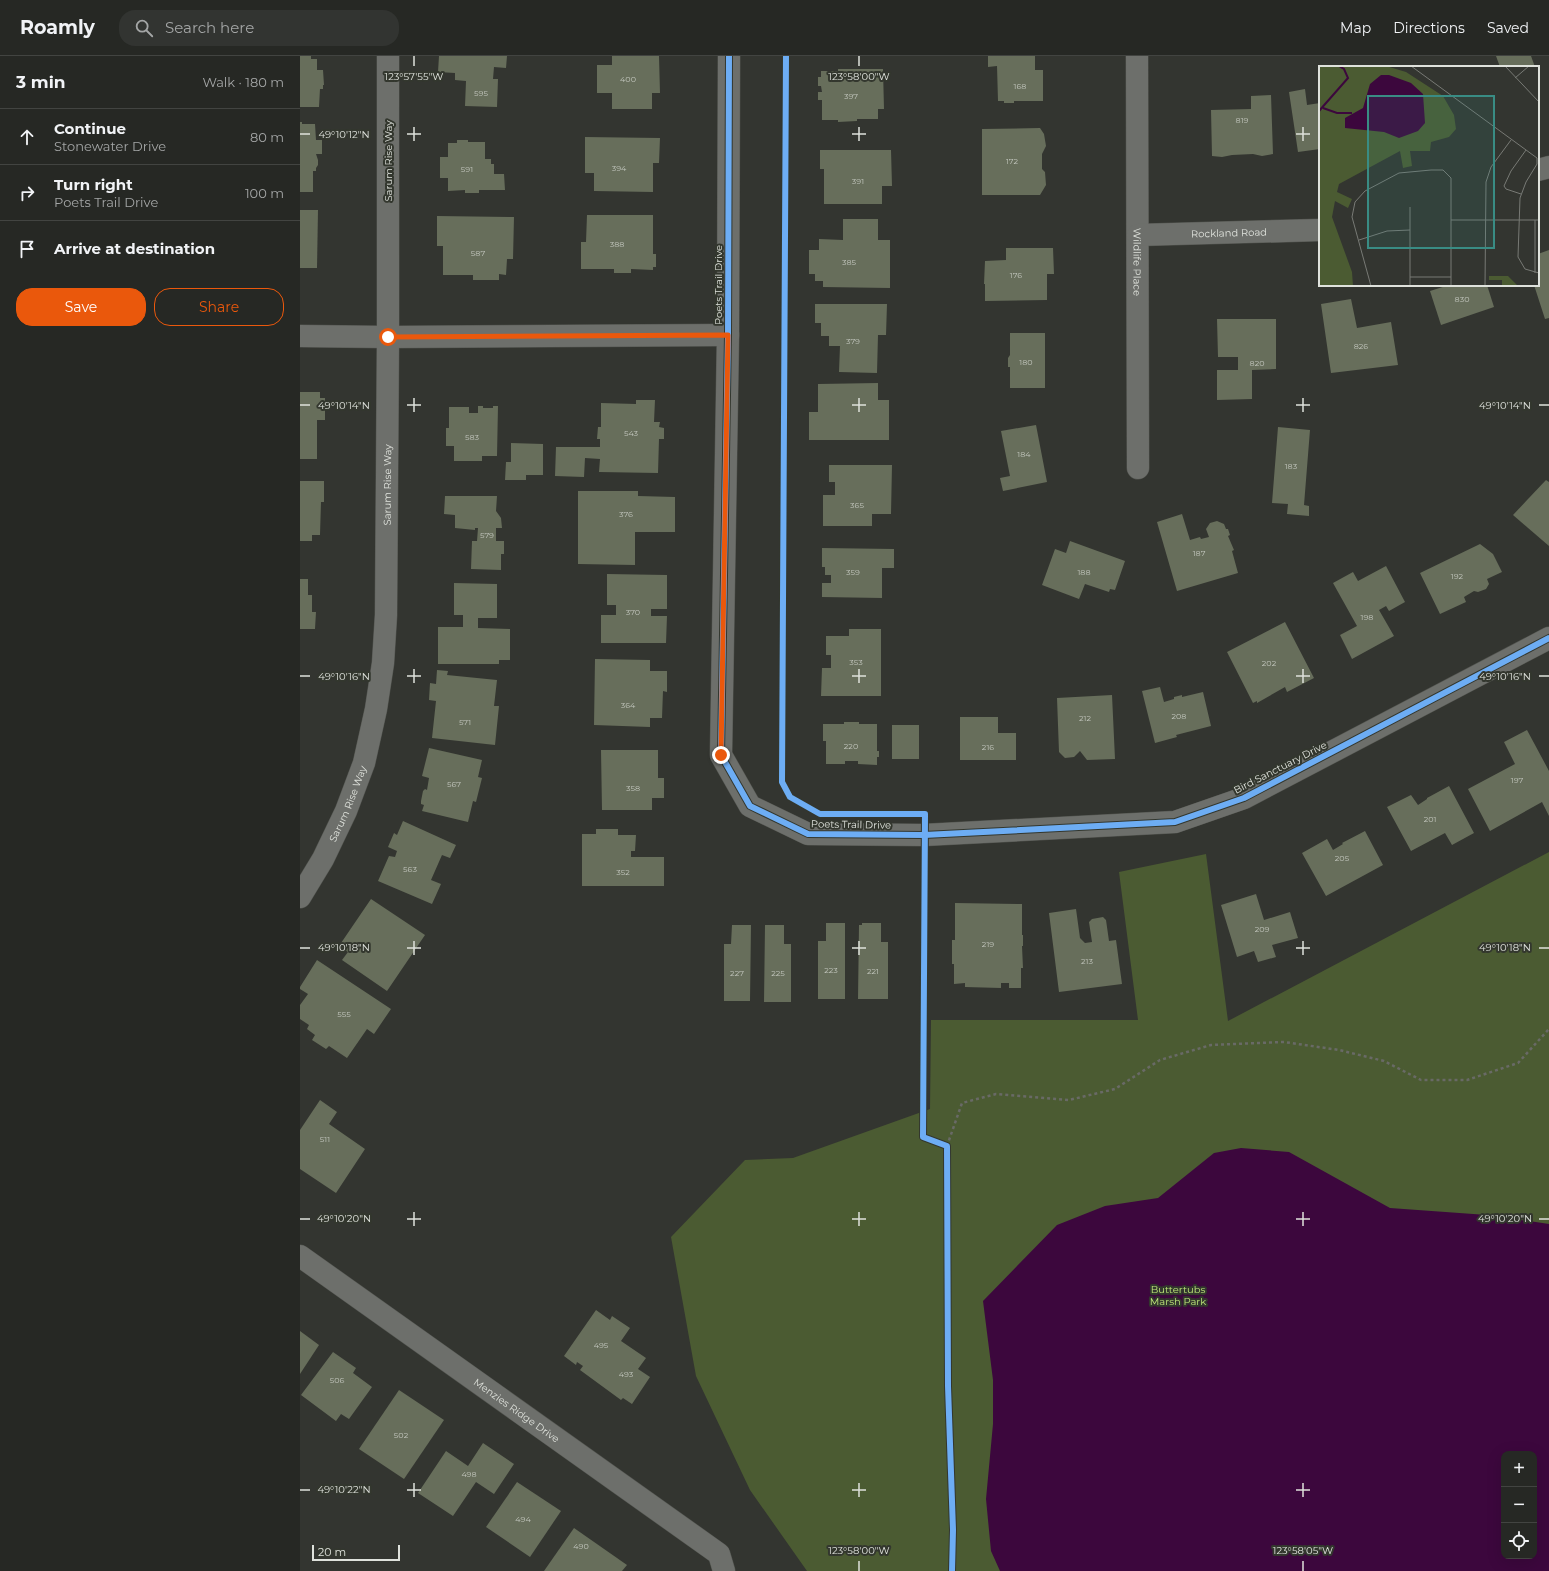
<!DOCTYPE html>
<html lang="en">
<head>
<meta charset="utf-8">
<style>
  body { margin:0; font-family:Montserrat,sans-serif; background:#323431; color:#f1f3f6 }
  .controls { position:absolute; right:12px; bottom:12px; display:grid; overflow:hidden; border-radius:8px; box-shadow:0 4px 16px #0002 }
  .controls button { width:36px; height:36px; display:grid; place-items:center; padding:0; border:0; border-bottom:1px solid #424441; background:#262824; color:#f1f3f6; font:20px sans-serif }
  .scale { position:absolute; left:12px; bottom:10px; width:88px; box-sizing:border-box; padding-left:4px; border:2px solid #dfe2dc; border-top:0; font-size:11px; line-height:14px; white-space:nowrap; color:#dfe2dc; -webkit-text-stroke:3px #33372e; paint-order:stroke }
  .stop { position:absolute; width:12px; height:12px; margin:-9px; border:3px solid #ea580c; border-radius:50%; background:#fff }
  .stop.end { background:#ea580c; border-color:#fff; box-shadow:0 1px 4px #0008 }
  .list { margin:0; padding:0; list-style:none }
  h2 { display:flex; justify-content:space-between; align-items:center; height:52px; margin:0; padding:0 16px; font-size:17px }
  h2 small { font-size:13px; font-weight:400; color:#a4a6a6 }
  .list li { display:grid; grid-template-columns:26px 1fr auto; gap:12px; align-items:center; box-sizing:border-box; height:56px; padding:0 16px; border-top:1px solid #424441 }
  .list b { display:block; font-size:15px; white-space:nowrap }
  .list p { margin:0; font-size:13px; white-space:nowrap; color:#a4a6a6 }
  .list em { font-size:13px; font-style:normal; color:#a4a6a6 }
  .actions { display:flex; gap:8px; padding:12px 16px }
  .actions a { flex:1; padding:9px 0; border:1px solid #ea580c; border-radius:16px; text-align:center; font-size:14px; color:#ea580c }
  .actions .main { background:#ea580c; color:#fff }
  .icon { flex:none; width:22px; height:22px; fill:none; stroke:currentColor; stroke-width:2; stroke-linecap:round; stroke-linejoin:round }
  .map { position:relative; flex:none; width:1249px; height:1515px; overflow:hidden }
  header { display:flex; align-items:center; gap:24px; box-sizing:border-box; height:56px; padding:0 20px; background:#262824; border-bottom:1px solid #424441 }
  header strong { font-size:19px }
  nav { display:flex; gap:22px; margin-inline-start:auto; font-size:14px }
  .search { width:280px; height:36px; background:#323431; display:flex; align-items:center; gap:10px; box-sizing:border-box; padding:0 14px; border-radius:16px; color:#a4a6a6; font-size:15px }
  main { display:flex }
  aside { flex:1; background:#262824 }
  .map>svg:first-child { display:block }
  .green { fill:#4b5b32; fill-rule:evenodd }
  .water { fill:#3c073d; fill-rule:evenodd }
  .building { fill:#676e5b }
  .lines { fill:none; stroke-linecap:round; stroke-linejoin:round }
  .minor-casing { stroke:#52544f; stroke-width:23 }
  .path { stroke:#696a66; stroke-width:2.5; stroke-dasharray:3 3; stroke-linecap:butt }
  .minor { stroke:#6d6f6b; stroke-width:22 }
  .cycleway-casing { stroke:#33372e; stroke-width:8 }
  .cycleway { stroke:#6dadf4; stroke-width:6 }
  .route { stroke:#ea580c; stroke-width:5 }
  .ticks { fill:none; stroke:#dfe2dc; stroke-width:1.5 }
  .labels { text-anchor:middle; stroke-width:4; stroke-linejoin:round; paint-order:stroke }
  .number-label { font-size:8px; fill:#c1c5bc }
  .street-label { font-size:10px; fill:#dfe2dc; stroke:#33372e }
  .park-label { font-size:10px; fill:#bee779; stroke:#33372e }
  .inset-river { fill:none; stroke:#3c073d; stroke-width:2 }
  .inset-road { fill:none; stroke:#787a75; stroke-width:1 }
  .view { fill:#398c84; fill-opacity:0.15; stroke:#398c84; stroke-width:2 }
  .inset-edge { fill:none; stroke:#dfe2dc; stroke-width:2 }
  .ticks-label { font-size:10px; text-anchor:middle; fill:#dfe2dc; stroke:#33372e; stroke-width:4; stroke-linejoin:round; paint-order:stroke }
</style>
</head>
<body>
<header>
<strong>Roamly</strong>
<div class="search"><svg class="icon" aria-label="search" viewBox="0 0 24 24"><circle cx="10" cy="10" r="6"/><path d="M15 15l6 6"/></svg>Search here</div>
<nav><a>Map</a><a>Directions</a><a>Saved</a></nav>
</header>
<main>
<aside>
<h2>3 min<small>Walk · 180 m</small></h2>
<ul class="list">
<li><svg class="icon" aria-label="ahead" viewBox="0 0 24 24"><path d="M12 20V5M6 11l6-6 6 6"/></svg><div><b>Continue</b><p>Stonewater Drive</p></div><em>80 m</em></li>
<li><svg class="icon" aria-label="right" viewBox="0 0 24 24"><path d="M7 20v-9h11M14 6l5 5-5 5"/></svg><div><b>Turn right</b><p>Poets Trail Drive</p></div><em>100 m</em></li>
<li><svg class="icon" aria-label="arrive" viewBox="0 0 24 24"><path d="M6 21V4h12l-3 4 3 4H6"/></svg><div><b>Arrive at destination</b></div></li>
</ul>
<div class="actions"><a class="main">Save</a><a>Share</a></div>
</aside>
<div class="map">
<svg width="1249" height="1515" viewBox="0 0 1249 1515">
  <rect width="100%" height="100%" fill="#333530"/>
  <path class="green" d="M1249,796V1515H507L450,1434L396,1320L371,1181L445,1104L493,1102L630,1053L631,964H838L819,816L906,798L928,965ZM1204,1398H1234V1500H1204Z"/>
  <path class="water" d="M941,1092L989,1096L1090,1152L1187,1159L1249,1168V1515H700L691,1495L686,1443L693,1368V1324L683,1245L757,1169L805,1150L858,1142L914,1097ZM1204,1398H1234V1500H1204Z"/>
  <g class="building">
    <polygon points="0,0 11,0 11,3 17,3 17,14 23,14 24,29 23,29 23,33 20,33 19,51 0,51"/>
    <polygon points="139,0 207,0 206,12 194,11 193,23 198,23 197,51 165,50 166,25 155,24 155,17 138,16"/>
    <polygon points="312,0 359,0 360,37 352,37 352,53 312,53 312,37 297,37 297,9 312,9"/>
    <polygon points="688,0 735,0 735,14 743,14 743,45 714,45 714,47 704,47 704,45 698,45 697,10 688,11"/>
    <polygon points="1196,0 1231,0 1235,11 1200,11"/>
    <polygon points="538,13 583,13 584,53 578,53 578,63 557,63 557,65 538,66 538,64 522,64 522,44 518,44 518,36 522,36 521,30 518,30 518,21 521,21 521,15 538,15"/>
    <polygon points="1005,33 1007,49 1020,47 1020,93 998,96 989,36"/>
    <polygon points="971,39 973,98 962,100 953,98 932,99 922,101 912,100 911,54 951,53 951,40"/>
    <polygon points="0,66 2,66 2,68 15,68 16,84 22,84 22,98 16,98 18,104 18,109 16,112 16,115 13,115 13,136 0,136"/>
    <polygon points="740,72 744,78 746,90 742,98 742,113 745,116 746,129 740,139 682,139 682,73"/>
    <polygon points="285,81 360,82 359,107 353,107 353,136 294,135 294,117 285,117"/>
    <polygon points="157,84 168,84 168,86 185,86 185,103 191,103 191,108 194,108 194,118 204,118 205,134 179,134 179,137 165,137 165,134 148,135 148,122 140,122 140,101 148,101 148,87 157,87"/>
    <polygon points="520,94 591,94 592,130 582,130 582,148 524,148 524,113 520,113"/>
    <polygon points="0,154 18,154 17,212 0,212"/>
    <polygon points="287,159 353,159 353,198 356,198 356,211 353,211 353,214 331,213 331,217 314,217 314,213 281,213 281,186 286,186"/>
    <polygon points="137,160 214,161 213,203 207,203 206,219 199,218 199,224 173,224 173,219 143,219 143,190 137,190"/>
    <polygon points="543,163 578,163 578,184 590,184 590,232 523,231 523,225 515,225 515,218 509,218 509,194 519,194 519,183 543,184"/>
    <polygon points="706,192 753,192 754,218 747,218 747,244 685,245 685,228 684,228 685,205 706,204"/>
    <polygon points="1249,194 1249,262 1245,263 1234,229 1238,229 1238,198"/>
    <polygon points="1149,229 1187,229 1194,251 1141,269 1130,235"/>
    <polygon points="1051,243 1057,272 1091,266 1098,309 1031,317 1021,248"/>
    <polygon points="515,248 587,248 586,279 578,279 577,317 539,316 540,290 529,290 529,280 521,280 521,267 515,267"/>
    <polygon points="917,263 976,263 976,313 952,314 952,343 917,344 917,314 938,314 938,301 918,301"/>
    <polygon points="710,277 745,277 745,332 710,332 710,311 708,311 708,302 710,299"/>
    <polygon points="578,327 578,344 589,344 589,384 509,384 509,356 518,356 518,328"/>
    <polygon points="0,336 20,336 20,342 25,342 25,364 17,364 17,403 0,403"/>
    <polygon points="336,344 355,344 354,366 360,366 359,371 364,372 364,383 359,383 358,417 299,416 300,403 285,402 284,421 255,420 256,391 300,391 300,383 297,383 298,371 301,371 301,347 336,348"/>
    <polygon points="178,350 183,350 183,352 193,352 193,350 198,350 197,400 182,400 182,405 154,405 154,390 146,390 146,372 149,372 149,351 169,351 169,357 178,357"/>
    <polygon points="736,369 747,426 703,435 700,422 710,420 701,375"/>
    <polygon points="978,371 1010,374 1004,449 1009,450 1009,460 987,458 988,448 972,447"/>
    <polygon points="211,387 243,388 243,419 226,419 226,424 205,424 206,406 211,406"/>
    <polygon points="529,409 592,409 591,458 572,458 572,470 523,470 523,439 535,439 535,426 529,426"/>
    <polygon points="1246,424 1249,426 1249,490 1213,459"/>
    <polygon points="0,425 24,425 24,446 21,446 20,479 12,479 12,485 0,485"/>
    <polygon points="278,435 338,435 338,440 375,441 375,476 335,476 335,509 278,508"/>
    <polygon points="145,440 197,440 196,455 201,462 202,472 196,472 196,485 204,485 204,498 201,498 201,514 171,513 172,485 177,485 178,472 175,472 175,474 155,472 155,459 144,458"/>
    <polygon points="882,458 890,484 900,481 901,483 909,481 906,473 910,467 917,465 924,468 926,473 928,473 930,479 928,480 934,494 932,495 938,517 877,535 857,466"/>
    <polygon points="770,485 825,505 815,534 810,533 809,536 785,528 779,543 742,529 755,493 766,497"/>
    <polygon points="1180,488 1193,498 1202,516 1187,523 1189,528 1186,533 1178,536 1174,535 1164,541 1166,546 1140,558 1120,517"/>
    <polygon points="522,492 594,493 594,512 582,512 582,542 522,541 522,527 531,527 531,519 525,519 525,511 522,511"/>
    <polygon points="1086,510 1105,546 1089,555 1086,550 1079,554 1094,580 1052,603 1040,579 1057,570 1033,527 1053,516 1058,525"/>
    <polygon points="307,518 367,519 367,553 351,553 351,560 367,560 366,587 301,587 301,559 316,559 316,549 307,549"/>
    <polygon points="0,523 8,523 8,539 12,539 12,556 16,556 15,573 0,573"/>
    <polygon points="154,527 197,528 197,562 178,562 178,572 210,573 210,604 199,604 199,608 138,608 138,571 163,571 163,559 154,559"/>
    <polygon points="985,566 1014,622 987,636 985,631 957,647 957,645 953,647 927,596"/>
    <polygon points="549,573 581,573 581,640 521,640 522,612 531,612 531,599 526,599 526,580 549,580"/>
    <polygon points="295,603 350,604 350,615 367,615 367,636 363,635 362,662 350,662 350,671 294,669"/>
    <polygon points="137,614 148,615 147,619 197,624 194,650 199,650 195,689 132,682 136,645 129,644 130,627 136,628"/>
    <polygon points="860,631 864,646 874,643 874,641 882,639 882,641 903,636 911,670 876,679 877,681 855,687 842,635"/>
    <polygon points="812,639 815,703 787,704 780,695 774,701 765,702 759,696 757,642"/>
    <polygon points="660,661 698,661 698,677 716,677 716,704 660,704"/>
    <polygon points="544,666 559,666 559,668 577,668 577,695 579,695 579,701 577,701 577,709 558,708 558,705 545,705 545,708 526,708 526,685 523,685 523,668 544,668"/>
    <rect x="592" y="669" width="27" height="34"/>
    <polygon points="1227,674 1249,715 1249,760 1242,746 1190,775 1168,733 1215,708 1204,686"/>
    <polygon points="129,692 182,704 178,721 182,722 176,746 173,745 168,766 122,755 124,749 121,748 121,745 123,735 125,733 127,734 129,722 122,720"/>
    <polygon points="301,694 358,694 358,722 364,722 364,742 352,742 352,754 302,754"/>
    <polygon points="1149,730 1174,777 1152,789 1145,777 1111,795 1087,751 1111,739 1118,749 1127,743 1127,742"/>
    <polygon points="103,765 156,789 150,802 142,799 131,824 141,828 132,848 78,825 89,800 95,801 97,795 88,791 94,777 97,779"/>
    <polygon points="296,773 318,773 318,779 336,779 335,795 331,795 331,801 364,801 364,830 282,830 282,778 296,778"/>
    <polygon points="1065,775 1083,809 1026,840 1002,797 1027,783 1033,794 1043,788 1042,787"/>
    <polygon points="956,838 964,864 990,856 998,882 972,889 976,901 958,906 954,895 937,901 921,849"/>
    <polygon points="71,843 125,879 87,935 42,904 48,896 39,890"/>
    <polygon points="655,847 722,848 722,879 723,879 723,890 722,890 723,912 721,912 721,932 709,932 709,927 701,927 701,932 665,931 665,927 654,928 654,908 652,908 652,884 655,884"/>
    <polygon points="776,853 780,882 785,887 792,886 789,866 792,863 803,861 806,864 809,885 816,884 822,928 759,936 749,857"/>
    <polygon points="526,867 545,867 545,943 518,943 518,885 526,885"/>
    <polygon points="562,867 581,867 581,886 588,886 588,943 558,943 559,869 562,869"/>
    <polygon points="432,869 451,869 450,945 424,945 424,888 431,888"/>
    <polygon points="465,869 484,869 484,888 491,888 491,946 464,946"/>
    <polygon points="17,904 91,953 74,978 67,973 47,1002 29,990 26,993 12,984 15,979 7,973 9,969 0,963 0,949 8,938 0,933 0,931"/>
    <polygon points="20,1044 37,1056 29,1068 65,1093 36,1137 0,1113 0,1074"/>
    <polygon points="296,1254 310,1264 312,1260 330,1272 321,1285 346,1302 338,1313 350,1321 332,1348 323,1342 321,1344 280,1314 283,1310 277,1306 276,1309 264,1300"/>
    <polygon points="0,1275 19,1289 0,1318"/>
    <polygon points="33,1296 56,1312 53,1317 72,1331 49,1363 41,1358 36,1365 1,1339"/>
    <polygon points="99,1334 144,1364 104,1423 59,1393"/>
    <polygon points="183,1387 214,1408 194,1438 176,1426 153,1460 118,1437 146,1395 168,1410"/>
    <polygon points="217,1426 261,1455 230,1501 186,1471"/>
    <polygon points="274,1472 327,1509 322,1515 244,1515"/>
  </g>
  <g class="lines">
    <defs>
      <g id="minor">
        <polyline points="429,0 428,279 421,699 450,750 508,778 624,779 875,766 944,742 1249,582"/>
        <path id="s1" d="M837,0L838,412"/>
        <polyline points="1238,114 1249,111"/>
        <path id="s2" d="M838,179L1020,174"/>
        <polyline points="0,280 88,281 428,279"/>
        <path id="s3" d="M0,841L23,803L46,755L64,707L76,653L83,607L86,559L88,281V0"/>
        <path id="s4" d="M0,1200L419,1498L424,1515"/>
      </g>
    </defs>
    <use href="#minor" class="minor-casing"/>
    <polyline class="path" points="647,1090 662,1047 696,1038 769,1044 815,1033 860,1004 911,989 984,986 1039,994 1084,1005 1121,1024 1167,1024 1218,1007 1249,973"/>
    <use href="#minor" class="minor"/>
    <defs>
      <g id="cycleway">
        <polyline points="429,0 428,279 421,699 450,750 508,778 624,779 875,766 944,742 1249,582"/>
        <polyline points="486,0 482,726 490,741 520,758 625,758 623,1081 647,1090 648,1330 653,1474 652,1515"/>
      </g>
    </defs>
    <use href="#cycleway" class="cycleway-casing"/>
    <use href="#cycleway" class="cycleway"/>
  </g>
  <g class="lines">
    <polyline class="route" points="88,281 428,279 421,699"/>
  </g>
  <path class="ticks" d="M114,0V10M559,0V10M114,71V85M559,71V85M1003,71V85M0,78H10M107,78H121M552,78H566M996,78H1010M114,342V356M559,342V356M1003,342V356M0,349H10M107,349H121M552,349H566M996,349H1010M1239,349H1249M114,613V627M559,613V627M1003,613V627M0,620H10M107,620H121M552,620H566M996,620H1010M1239,620H1249M114,885V899M559,885V899M1003,885V899M0,892H10M107,892H121M552,892H566M996,892H1010M1239,892H1249M114,1156V1170M559,1156V1170M1003,1156V1170M0,1163H10M107,1163H121M552,1163H566M996,1163H1010M1239,1163H1249M114,1427V1441M559,1427V1441M1003,1427V1441M0,1434H10M107,1434H121M552,1434H566M996,1434H1010M559,1505V1515M1003,1505V1515"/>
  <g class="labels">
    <g class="number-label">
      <text x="328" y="26">400</text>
      <text x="720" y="33">168</text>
      <text x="181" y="40">595</text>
      <text x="551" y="43">397</text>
      <text x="942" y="67">819</text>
      <text x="712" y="108">172</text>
      <text x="319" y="115">394</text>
      <text x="167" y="116">591</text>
      <text x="558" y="128">391</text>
      <text x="317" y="191">388</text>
      <text x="178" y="200">587</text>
      <text x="549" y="209">385</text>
      <text x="716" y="222">176</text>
      <text x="1162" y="246">830</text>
      <text x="553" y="288">379</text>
      <text x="1061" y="293">826</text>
      <text x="726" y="309">180</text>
      <text x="957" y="310">820</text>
      <text x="331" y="380">543</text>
      <text x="172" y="384">583</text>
      <text x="724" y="401">184</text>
      <text x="991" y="413">183</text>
      <text x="557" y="452">365</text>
      <text x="326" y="461">376</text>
      <text x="187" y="482">579</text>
      <text x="899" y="500">187</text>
      <text x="553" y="519">359</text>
      <text x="784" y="519">188</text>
      <text x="1157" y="523">192</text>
      <text x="333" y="559">370</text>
      <text x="1067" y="564">198</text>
      <text x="556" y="609">353</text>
      <text x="969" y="610">202</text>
      <text x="328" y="652">364</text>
      <text x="879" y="663">208</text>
      <text x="785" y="665">212</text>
      <text x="165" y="669">571</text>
      <text x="551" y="693">220</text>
      <text x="688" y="694">216</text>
      <text x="1217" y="727">197</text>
      <text x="154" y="731">567</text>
      <text x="333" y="735">358</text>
      <text x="1130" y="766">201</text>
      <text x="1042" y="805">205</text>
      <text x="110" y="816">563</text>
      <text x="323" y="819">352</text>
      <text x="962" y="876">209</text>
      <text x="688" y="891">219</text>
      <text x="787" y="908">213</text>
      <text x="531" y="917">223</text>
      <text x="573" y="918">221</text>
      <text x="437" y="920">227</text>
      <text x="478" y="920">225</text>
      <text x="44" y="961">555</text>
      <text x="25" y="1086">511</text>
      <text x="301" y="1292">495</text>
      <text x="326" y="1321">493</text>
      <text x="37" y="1327">506</text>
      <text x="101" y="1382">502</text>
      <text x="169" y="1421">498</text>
      <text x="223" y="1466">494</text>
      <text x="281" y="1493">490</text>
    </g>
    <g class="street-label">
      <text transform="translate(88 105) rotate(-90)" y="4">Sarum Rise Way</text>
      <text dy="4" stroke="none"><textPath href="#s2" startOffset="91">Rockland Road</textPath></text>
      <text dy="4" stroke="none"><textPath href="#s1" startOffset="206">Wildlife Place</textPath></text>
      <text transform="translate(418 229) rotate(-90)" y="4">Poets Trail Drive</text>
      <text dy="4" stroke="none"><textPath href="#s3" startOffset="429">Sarum Rise Way</textPath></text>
      <text transform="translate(980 711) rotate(-27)" y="4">Bird Sanctuary Drive</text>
      <text dy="4" stroke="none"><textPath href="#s3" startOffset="105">Sarum Rise Way</textPath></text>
      <text transform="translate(551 768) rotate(1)" y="4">Poets Trail Drive</text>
      <text dy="4" stroke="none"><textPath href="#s4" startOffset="266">Menzies Ridge Drive</textPath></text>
    </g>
    <g class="park-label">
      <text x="878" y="1237">Buttertubs<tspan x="878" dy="12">Marsh Park</tspan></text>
    </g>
  </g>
  <g transform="translate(1019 10)">
    <rect width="220" height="220" fill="#333530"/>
    <path d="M0,0H67L87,6L124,30L135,49L137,63L130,71L112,76L111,85H91L93,100L84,102L81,85L20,118L18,126L33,133L29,142L16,135L13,151L33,206L34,220H0ZM170,210H189L199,220H183V214H170Z" fill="#4b5b32"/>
    <path d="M62,9H70L92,17L104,28L106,57L99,65L80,72L65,66L26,62V52L44,42L51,18Z" fill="#3c073d"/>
    <path class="inset-river" d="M4,42L18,47H33M0,45L29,12L25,3L20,0"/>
    <path class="inset-road" d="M92,0L218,92V98L207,116L201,132L199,191L206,203L220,207M186,0L220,36M196,12L210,0M202,128L187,123L185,120L192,105L207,84M91,141V220M132,154H220M40,174L68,165L91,164M216,207V154M91,211H132M52,220L33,151L36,136L46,125L80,107L112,104H124L132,112V220M166,220L167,116L172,101L192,74"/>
    <path class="view" d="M49,30H175V182H49Z"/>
    <rect width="220" height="220" class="inset-edge"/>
  </g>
  <g class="ticks-label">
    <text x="114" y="24">123°57'55"W</text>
    <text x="559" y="24">123°58'00"W</text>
    <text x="44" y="82">49°10'12"N</text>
    <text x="1205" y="353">49°10'14"N</text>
    <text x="44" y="353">49°10'14"N</text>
    <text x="1205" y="624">49°10'16"N</text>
    <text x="44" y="624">49°10'16"N</text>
    <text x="1205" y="895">49°10'18"N</text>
    <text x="44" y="895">49°10'18"N</text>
    <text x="1205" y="1166">49°10'20"N</text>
    <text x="44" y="1166">49°10'20"N</text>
    <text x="44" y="1437">49°10'22"N</text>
    <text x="559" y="1498">123°58'00"W</text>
    <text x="1003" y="1498">123°58'05"W</text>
  </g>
</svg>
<div class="controls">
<button>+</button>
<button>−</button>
<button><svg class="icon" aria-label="locate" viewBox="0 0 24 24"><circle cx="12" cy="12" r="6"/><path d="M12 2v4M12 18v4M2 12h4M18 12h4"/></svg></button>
</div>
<div class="scale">20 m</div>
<div class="stop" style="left:88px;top:281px"></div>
<div class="stop end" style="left:421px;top:699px"></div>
</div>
</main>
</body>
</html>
